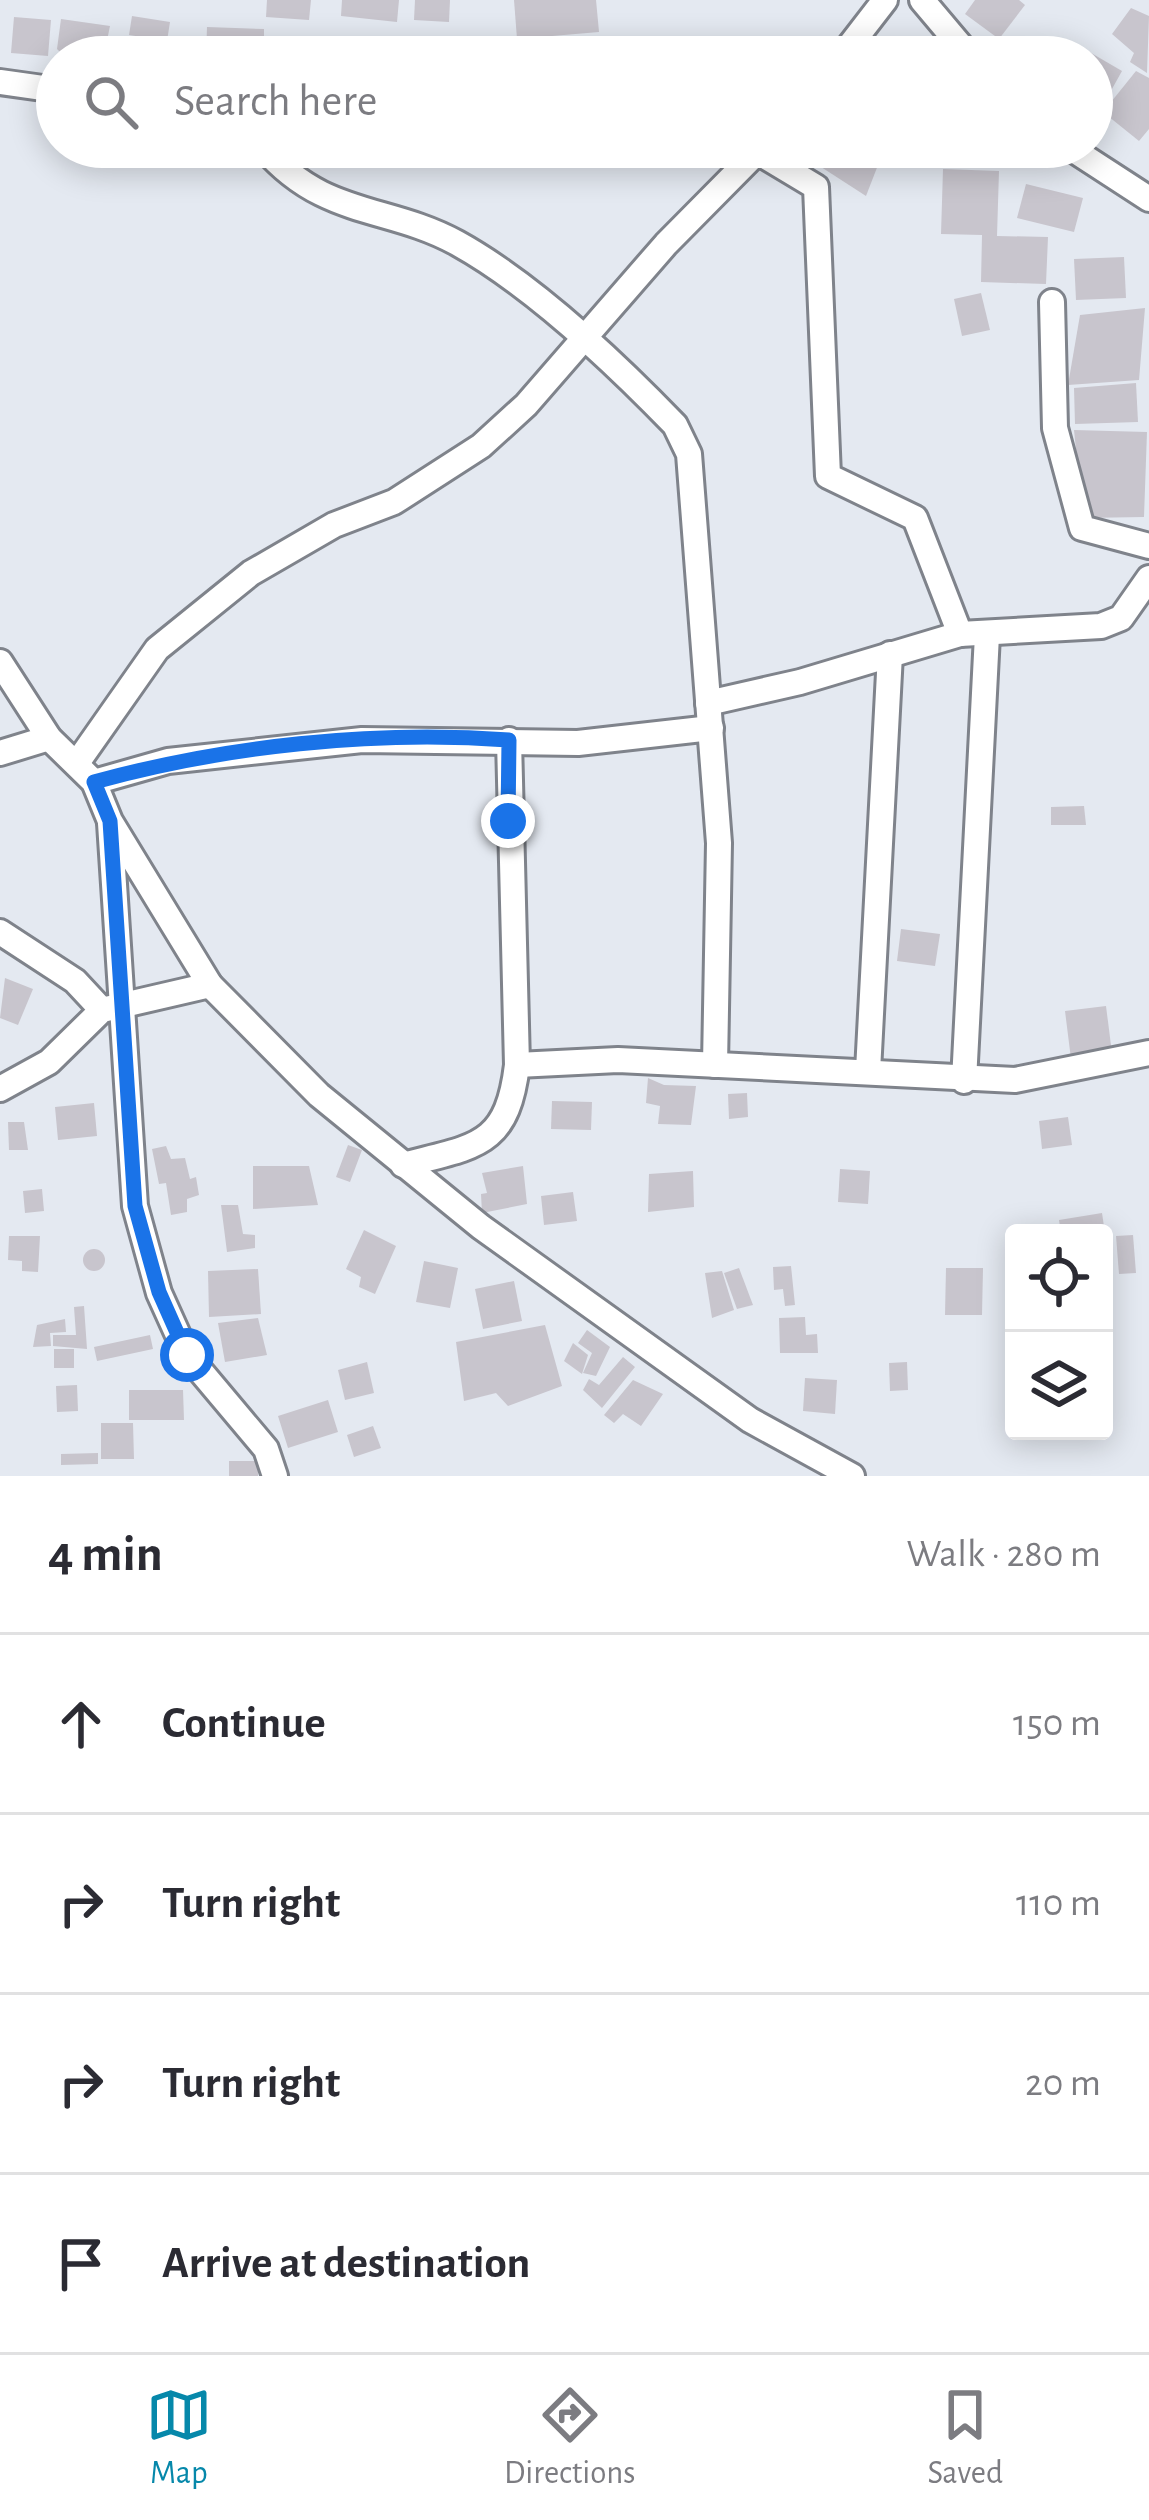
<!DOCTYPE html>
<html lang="en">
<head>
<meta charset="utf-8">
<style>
  body { margin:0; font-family:"Alegreya Sans",sans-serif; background:#f2f2f3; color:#2b2b33 }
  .controls { position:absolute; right:36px; bottom:36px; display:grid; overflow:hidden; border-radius:12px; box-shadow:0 6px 30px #0003 }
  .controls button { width:108px; height:108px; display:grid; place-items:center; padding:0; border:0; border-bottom:3px solid #e1e1e2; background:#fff; color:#2b2b33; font:60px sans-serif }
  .stop { position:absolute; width:36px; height:36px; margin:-27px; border:9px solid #1a73e8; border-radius:50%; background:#fff }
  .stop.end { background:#1a73e8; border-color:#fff; box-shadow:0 3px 12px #0008 }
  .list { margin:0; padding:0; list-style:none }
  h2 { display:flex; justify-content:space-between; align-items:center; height:156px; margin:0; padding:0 48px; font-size:51px }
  h2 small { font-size:39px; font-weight:400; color:#7c7c81 }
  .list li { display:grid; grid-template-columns:78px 1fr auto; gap:36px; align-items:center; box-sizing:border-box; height:180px; padding:0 48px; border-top:3px solid #e1e1e2 }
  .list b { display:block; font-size:45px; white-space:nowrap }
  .list em { font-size:39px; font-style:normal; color:#7c7c81 }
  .icon { flex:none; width:66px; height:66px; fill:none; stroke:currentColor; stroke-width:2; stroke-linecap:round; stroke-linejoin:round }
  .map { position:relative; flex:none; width:1149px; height:1476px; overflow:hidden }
  .search { position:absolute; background:#fff; box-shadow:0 6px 30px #0003; left:36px; right:36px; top:36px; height:132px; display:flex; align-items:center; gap:30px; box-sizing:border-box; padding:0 42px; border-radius:66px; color:#7c7c81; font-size:45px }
  .sheet { height:876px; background:#fff }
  nav { display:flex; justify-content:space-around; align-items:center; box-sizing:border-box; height:168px; border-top:3px solid #e1e1e2; background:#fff; font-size:33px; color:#7c7c81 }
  nav a { display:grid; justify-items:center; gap:6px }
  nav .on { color:#0688aa }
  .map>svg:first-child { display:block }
  .building { fill:#c8c5cd }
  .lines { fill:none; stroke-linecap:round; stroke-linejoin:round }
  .minor-casing { stroke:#7f838b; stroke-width:30 }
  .minor { stroke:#fff; stroke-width:24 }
  .route { stroke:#1a73e8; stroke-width:15 }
</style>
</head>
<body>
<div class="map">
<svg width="1149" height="1476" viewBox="0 0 1149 1476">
  <rect width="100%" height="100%" fill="#e4e9f1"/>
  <g class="building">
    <polygon points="267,0 311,0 309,20 266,17"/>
    <polygon points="342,0 399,0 397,22 341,16"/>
    <polygon points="415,0 450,0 449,22 414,20"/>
    <polygon points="514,0 596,0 599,32 517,39"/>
    <polygon points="975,0 1019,0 1025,5 999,39 965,14"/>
    <polygon points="1131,8 1149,16 1147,73 1130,62 1134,53 1112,34"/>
    <polygon points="132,16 170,22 167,41 129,35"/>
    <polygon points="14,17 51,20 48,56 11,53"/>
    <polygon points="61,19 110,26 104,55 90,50 89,57 65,57 57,49"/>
    <polygon points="207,27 264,29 264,57 206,57"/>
    <polygon points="1086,50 1122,71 1098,114 1092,110 1092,57 1081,57"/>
    <polygon points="1136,71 1149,78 1149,129 1139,141 1103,112"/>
    <polygon points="829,147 885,147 866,196 818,165"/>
    <polygon points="943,169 999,171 997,236 1048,237 1046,284 981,282 982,235 941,234"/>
    <polygon points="1026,184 1083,198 1074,232 1017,218"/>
    <polygon points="1124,257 1126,298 1076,300 1074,259"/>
    <polygon points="981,293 990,330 962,336 954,299"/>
    <polygon points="1145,308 1139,380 1068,385 1080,315"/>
    <polygon points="1136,383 1138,422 1075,424 1074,388"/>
    <polygon points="1074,430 1147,432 1144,517 1083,518"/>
    <polygon points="1084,806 1086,825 1051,825 1051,807"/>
    <polygon points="901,929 940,934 935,966 897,961"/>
    <polygon points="5,978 33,989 18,1025 0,1018"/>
    <polygon points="1106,1006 1112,1053 1071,1059 1065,1011"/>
    <polygon points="648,1078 664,1085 696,1086 691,1125 658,1124 660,1106 646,1103"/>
    <polygon points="747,1093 748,1117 729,1119 728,1094"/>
    <polygon points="552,1101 592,1102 591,1130 551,1129"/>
    <polygon points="94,1103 97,1136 58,1140 55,1107"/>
    <polygon points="1068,1117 1072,1145 1042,1149 1039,1121"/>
    <polygon points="8,1122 24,1122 28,1150 9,1150"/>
    <polygon points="348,1145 362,1150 350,1182 336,1177"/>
    <polygon points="166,1146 171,1159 185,1158 190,1179 196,1177 199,1195 187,1199 187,1212 171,1215 166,1183 159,1184 152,1149"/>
    <polygon points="253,1166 309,1166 318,1205 253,1209"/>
    <polygon points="523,1166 527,1204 482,1213 481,1194 487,1193 482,1173"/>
    <polygon points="840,1169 870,1171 868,1204 838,1202"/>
    <polygon points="693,1171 694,1207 648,1212 649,1174"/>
    <polygon points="42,1189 44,1211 25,1213 23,1191"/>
    <polygon points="573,1192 577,1221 544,1225 541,1196"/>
    <polygon points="221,1205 238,1205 243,1234 255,1235 255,1248 227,1252"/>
    <polygon points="1102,1213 1105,1233 1061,1233 1059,1220"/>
    <polygon points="364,1230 396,1246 375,1294 359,1287 361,1277 346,1269"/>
    <polygon points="1133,1235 1136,1273 1119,1274 1116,1236"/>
    <polygon points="9,1236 40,1236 38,1272 22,1271 22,1261 8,1260"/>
    <circle cx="94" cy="1260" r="11"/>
    <polygon points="424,1261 458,1268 450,1308 416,1302"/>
    <polygon points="791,1266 795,1305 785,1306 783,1289 774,1290 773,1267"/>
    <polygon points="739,1268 753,1305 737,1309 724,1273"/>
    <polygon points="946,1268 983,1268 982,1315 945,1315"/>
    <polygon points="258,1269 261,1314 209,1317 208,1271"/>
    <polygon points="722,1271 734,1310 712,1318 705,1273"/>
    <polygon points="514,1281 522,1321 483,1329 475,1289"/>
    <polygon points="84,1306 87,1349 53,1346 53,1335 76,1335 74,1307"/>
    <polygon points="805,1317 806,1335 817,1334 818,1353 780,1353 779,1318"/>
    <polygon points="258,1318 267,1355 225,1362 218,1323"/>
    <polygon points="65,1319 66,1332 50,1333 51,1346 33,1347 37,1325"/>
    <polygon points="545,1325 562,1386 508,1406 496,1393 464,1401 456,1342"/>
    <polygon points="587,1330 610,1347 596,1376 583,1373 592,1353 578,1343"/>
    <polygon points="150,1335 153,1349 97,1361 94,1347"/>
    <polygon points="573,1343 588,1355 582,1374 564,1361"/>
    <rect x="54" y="1349" width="20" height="19"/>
    <polygon points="623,1357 635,1367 602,1408 583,1390 589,1379 599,1385"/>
    <polygon points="367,1362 374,1393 345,1400 338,1370"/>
    <polygon points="907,1362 908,1390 890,1391 889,1363"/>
    <polygon points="805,1378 837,1380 835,1414 803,1411"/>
    <polygon points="633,1380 663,1394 641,1426 623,1414 614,1423 604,1415"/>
    <polygon points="77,1385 78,1411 57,1412 56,1386"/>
    <polygon points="129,1390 183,1390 184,1420 129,1420"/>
    <polygon points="328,1400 338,1432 288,1448 278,1416"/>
    <polygon points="101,1423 133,1423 134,1459 101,1459"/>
    <polygon points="373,1426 381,1448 354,1457 347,1435"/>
    <polygon points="98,1453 98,1464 61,1465 61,1454"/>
    <rect x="229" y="1461" width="29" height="15"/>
  </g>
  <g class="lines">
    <defs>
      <g id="minor">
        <polyline points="922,0 970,57"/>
        <polyline points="841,57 885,0"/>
        <polyline points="0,82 57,90"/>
        <path d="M263,147C323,218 388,205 457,243C531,284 616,364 675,425L689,454L719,843L715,1065"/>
        <polyline points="1069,147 1149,199"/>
        <polyline points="758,152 816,187 828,476 915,518 960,634"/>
        <polyline points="1052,302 1055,428 1082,528 1149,546"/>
        <polyline points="0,662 49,738 94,782 110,821 210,985 319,1095 481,1227 750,1420 852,1476"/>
        <polyline points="708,703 800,682 960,634 1101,626 1121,618 1149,578"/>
        <polyline points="0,753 49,738"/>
        <polyline points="77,763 157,649 251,573 334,525 394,502 481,446 526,405 666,244 762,147"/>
        <polyline points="94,782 168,761 362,740 578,743 711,728"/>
        <polyline points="110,823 135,1206 159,1293 187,1355 266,1449 275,1476"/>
        <polyline points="0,932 75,981 102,1010"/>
        <polyline points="517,1065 618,1060 1015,1080 1149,1053"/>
        <polyline points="868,1071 890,654"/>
        <polyline points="964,1081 987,635"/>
        <polyline points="0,1089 49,1062 102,1010 210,985"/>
        <path d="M403,1165C475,1146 507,1148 517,1065L509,740"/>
      </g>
    </defs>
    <use href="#minor" class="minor-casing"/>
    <use href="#minor" class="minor"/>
  </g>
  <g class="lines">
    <path class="route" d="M187,1355L159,1292L135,1206L110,821L94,782C225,746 373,730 509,740L508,821"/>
  </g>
</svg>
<div class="controls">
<button><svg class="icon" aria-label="locate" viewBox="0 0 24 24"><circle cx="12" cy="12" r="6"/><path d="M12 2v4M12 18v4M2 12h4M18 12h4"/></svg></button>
<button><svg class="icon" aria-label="layers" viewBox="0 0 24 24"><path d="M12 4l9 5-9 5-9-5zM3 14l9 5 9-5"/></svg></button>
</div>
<div class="stop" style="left:187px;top:1355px"></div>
<div class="stop end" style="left:508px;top:821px"></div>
<div class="search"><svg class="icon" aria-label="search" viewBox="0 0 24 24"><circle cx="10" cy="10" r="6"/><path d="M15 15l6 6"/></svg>Search here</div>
</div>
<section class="sheet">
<h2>4 min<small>Walk · 280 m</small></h2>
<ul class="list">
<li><svg class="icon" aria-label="ahead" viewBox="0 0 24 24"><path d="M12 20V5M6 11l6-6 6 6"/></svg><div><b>Continue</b></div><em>150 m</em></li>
<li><svg class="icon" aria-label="right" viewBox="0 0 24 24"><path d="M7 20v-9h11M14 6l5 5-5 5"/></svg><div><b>Turn right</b></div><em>110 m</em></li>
<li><svg class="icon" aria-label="right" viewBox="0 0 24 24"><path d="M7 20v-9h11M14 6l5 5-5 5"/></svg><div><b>Turn right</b></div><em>20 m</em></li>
<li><svg class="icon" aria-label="arrive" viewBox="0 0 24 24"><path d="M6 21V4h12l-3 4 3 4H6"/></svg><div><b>Arrive at destination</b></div></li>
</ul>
</section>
<nav>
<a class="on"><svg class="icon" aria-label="map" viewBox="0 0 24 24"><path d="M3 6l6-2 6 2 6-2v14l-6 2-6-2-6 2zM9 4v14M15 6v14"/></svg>Map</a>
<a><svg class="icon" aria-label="directions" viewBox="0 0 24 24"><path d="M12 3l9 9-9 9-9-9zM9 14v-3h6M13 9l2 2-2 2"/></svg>Directions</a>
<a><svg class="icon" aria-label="saved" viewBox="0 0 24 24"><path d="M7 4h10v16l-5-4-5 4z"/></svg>Saved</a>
</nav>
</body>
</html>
